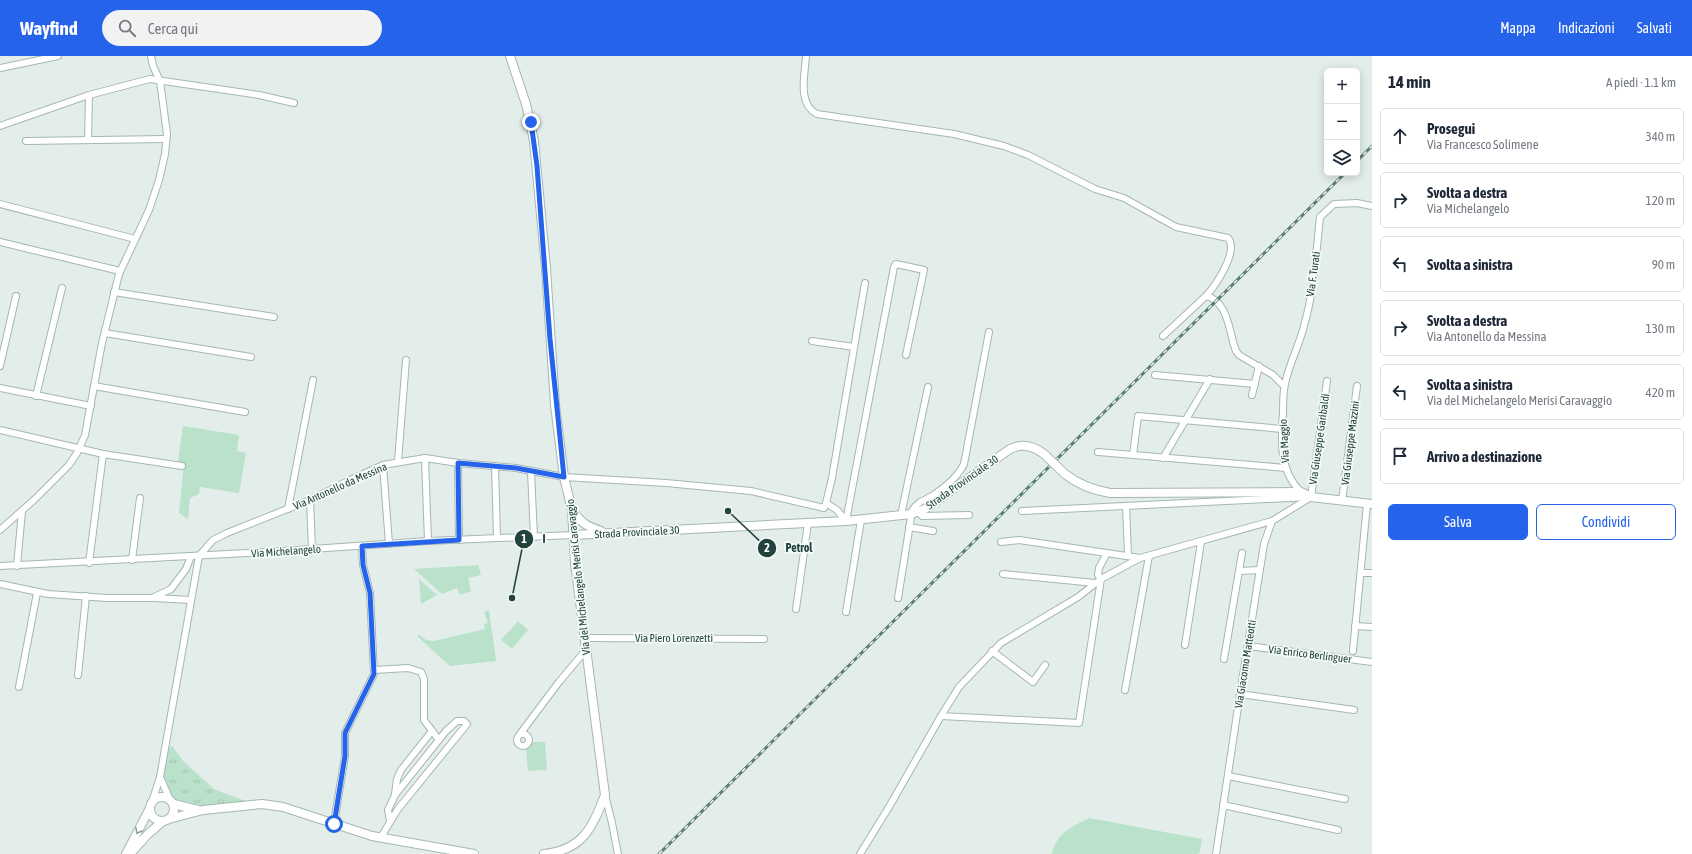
<!DOCTYPE html>
<html lang="it">
<head>
<meta charset="utf-8">
<style>
  body { margin:0; font-family:"Asap Condensed",sans-serif; background:#f2f2f3; color:#1f2937 }
  .controls { position:absolute; right:12px; top:12px; display:grid; overflow:hidden; border-radius:6px; box-shadow:0 2px 10px #0003 }
  .controls button { width:36px; height:36px; display:grid; place-items:center; padding:0; border:0; border-bottom:1px solid #e0e1e3; background:#fff; color:#1f2937; font:20px sans-serif }
  .stop { position:absolute; width:12px; height:12px; margin:-9px; border:3px solid #2563eb; border-radius:50%; background:#fff }
  .stop.end { background:#2563eb; border-color:#fff; box-shadow:0 1px 4px #0008 }
  .list { margin:0; padding:0; list-style:none }
  h2 { display:flex; justify-content:space-between; align-items:center; height:52px; margin:0; padding:0 16px; font-size:17px }
  h2 small { font-size:13px; font-weight:400; color:#747a83 }
  .list li { display:grid; grid-template-columns:26px 1fr auto; gap:12px; align-items:center; box-sizing:border-box; height:56px; margin:0 8px 8px; padding:0 8px; border:1px solid #e0e1e3; border-radius:6px }
  .list b { display:block; font-size:15px; white-space:nowrap }
  .list p { margin:0; font-size:13px; white-space:nowrap; color:#747a83 }
  .list em { font-size:13px; font-style:normal; color:#747a83 }
  .actions { display:flex; gap:8px; padding:12px 16px }
  .actions a { flex:1; padding:9px 0; border:1px solid #2563eb; border-radius:6px; text-align:center; font-size:14px; color:#2563eb }
  .actions .main { background:#2563eb; color:#fff }
  .icon { flex:none; width:22px; height:22px; fill:none; stroke:currentColor; stroke-width:2; stroke-linecap:round; stroke-linejoin:round }
  .map { position:relative; flex:none; width:1372px; height:798px; overflow:hidden }
  header { display:flex; align-items:center; gap:24px; box-sizing:border-box; height:56px; padding:0 20px; background:#2563eb; color:#fff }
  header strong { font-size:19px }
  nav { display:flex; gap:22px; margin-inline-start:auto; font-size:14px }
  .search { width:280px; height:36px; background:#f2f2f3; display:flex; align-items:center; gap:10px; box-sizing:border-box; padding:0 14px; border-radius:22px; color:#747a83; font-size:15px }
  main { display:flex }
  aside { flex:1; background:#fff }
  .map>svg:first-child { display:block }
  .grass { fill:#bae1ca }
  .park { fill:url(#park-tufts) }
  .lines { fill:none; stroke-linecap:round; stroke-linejoin:round }
  .minor-casing { stroke:#a5b7b3; stroke-width:8 }
  .tertiary-casing { stroke:#a5b7b3; stroke-width:10 }
  .minor { stroke:#fff; stroke-width:6 }
  .tertiary { stroke:#fff; stroke-width:8 }
  .rail-casing { stroke:#5b7d78; stroke-width:3 }
  .rail { stroke:#f4faf8; stroke-width:1.5; stroke-dasharray:4.5; stroke-linecap:butt }
  .tertiary-bridge-casing { stroke:#a5b7b3; stroke-width:10; stroke-linecap:butt }
  .tertiary-bridge { stroke:#fff; stroke-width:8 }
  .oneway { stroke:#90a09e }
  .route { stroke:#2563eb; stroke-width:5 }
  .labels { text-anchor:middle; stroke-width:3.5; stroke-linejoin:round; paint-order:stroke }
  .street-label { font-size:11px; fill:#21423d; stroke:#f4faf8 }
  .leader { fill:none; stroke:#21423d; stroke-width:1.5 }
  .callout-dot { fill:#21423d; stroke:#f4faf8; stroke-width:1.5 }
  .mark-label { font-size:12px; text-anchor:middle; font-weight:bold; fill:#fff }
  .callout-label { font-size:12px; text-anchor:middle; font-weight:bold; fill:#21423d; stroke:#f4faf8; stroke-width:3.5; stroke-linejoin:round; paint-order:stroke }
</style>
</head>
<body>
<header>
<strong>Wayfind</strong>
<div class="search"><svg class="icon" aria-label="search" viewBox="0 0 24 24"><circle cx="10" cy="10" r="6"/><path d="M15 15l6 6"/></svg>Cerca qui</div>
<nav><a>Mappa</a><a>Indicazioni</a><a>Salvati</a></nav>
</header>
<main>
<div class="map">
<svg width="1372" height="798" viewBox="0 0 1372 798">
  <defs>
    <pattern id="park-tufts" width="24" height="20" patternUnits="userSpaceOnUse"><rect width="24" height="20" fill="#bae1ca"/><path d="M3 7l-1-3M5 7V3M7 7l1-3M15 17l-1-3M17 17v-4M19 17l1-3" fill="none" stroke="#a0c2ae"/></pattern>
  </defs>
  <rect width="100%" height="100%" fill="#e3eeeb"/>
  <g class="grass">
    <polygon points="183,370 239,379 237,395 246,397 239,437 200,431 199,438 190,442 188,463 179,457 184,407 178,406"/>
    <polygon points="478,509 481,519 468,522 471,535 460,539 457,532 442,538 414,513"/>
    <polygon points="419,523 437,539 421,548"/>
    <polygon points="489,554 496,605 450,610 418,581 418,578 426,584 434,585 485,573 484,568 488,567 484,556"/>
    <polygon points="518,565 528,574 512,593 501,584"/>
    <polygon points="531,686 545,686 547,714 528,715 526,692"/>
    <path d="M1089,762L1202,783L1200,796L1197,798H1052C1056,777 1072,771 1089,762Z"/>
  </g>
  <polygon class="park" points="172,690 184,706 214,733 248,746 204,752 178,747 173,743 163,721 167,694"/>
  <g class="lines">
    <defs>
      <g id="minor">
        <path d="M806,0C805,18 797,48 817,58L954,78L1004,90L1028,99L1095,133L1124,142L1176,171L1228,182C1239,195 1216,229 1206,240"/>
        <polyline points="0,12 58,0"/>
        <polyline points="0,70 89,39 150,23 259,39 294,47"/>
        <polyline points="88,84 89,39"/>
        <polyline points="26,85 166,83"/>
        <polyline points="0,148 135,183"/>
        <polyline points="0,186 120,215"/>
        <polyline points="114,236 274,261"/>
        <polyline points="105,277 251,301"/>
        <path d="M1163,280L1206,240C1229,245 1229,278 1236,295L1239,299L1273,319L1284,330"/>
        <polyline points="812,285 854,291"/>
        <polyline points="0,310 16,240"/>
        <polyline points="1155,319 1255,328"/>
        <polyline points="94,330 245,356"/>
        <polyline points="0,332 91,350"/>
        <polyline points="1252,339 1259,310"/>
        <polyline points="36,340 62,232"/>
        <polyline points="0,374 103,398 182,410"/>
        <polyline points="1098,396 1286,412"/>
        <polyline points="1133,399 1138,360 1282,373"/>
        <polyline points="425,402 428,485"/>
        <polyline points="1163,402 1210,323"/>
        <polyline points="398,405 406,304"/>
        <polyline points="458,407 459,484"/>
        <polyline points="383,409 389,488"/>
        <polyline points="495,410 497,482"/>
        <polyline points="531,415 534,481"/>
        <path d="M1301,436C1279,415 1281,384 1283,356C1283,347 1283,337 1285,328C1289,308 1299,290 1304,270C1314,235 1316,198 1320,161L1334,148L1357,147L1372,150"/>
        <polyline points="1311,441 1327,325"/>
        <polyline points="310,444 312,493"/>
        <polyline points="1342,445 1357,330"/>
        <polyline points="1126,450 1128,500"/>
        <polyline points="288,453 313,324"/>
        <polyline points="1022,455 1309,441"/>
        <polyline points="918,456 922,460 969,459"/>
        <polyline points="901,459 928,331"/>
        <polyline points="846,465 894,211 896,208 924,214 906,299"/>
        <polyline points="846,465 837,454 826,447 832,422 865,227"/>
        <polyline points="909,471 933,475"/>
        <polyline points="0,474 35,443 69,409 77,397 85,379 102,287 119,218 149,154 159,124 165,98 167,78 160,25 153,10 151,0"/>
        <polyline points="1001,486 1019,484 1140,502"/>
        <polyline points="1107,497 1099,512 1098,519 1101,523 1079,667 941,660 959,631 1001,587 1078,541 1101,523 1140,502 1272,465"/>
        <polyline points="132,504 140,442"/>
        <polyline points="89,507 103,398"/>
        <polyline points="0,510 283,495 428,485 573,479"/>
        <polyline points="17,510 22,455"/>
        <polyline points="1239,515 1260,514"/>
        <polyline points="1361,517 1372,517"/>
        <polyline points="1003,518 1095,527"/>
        <polyline points="0,528 48,538 107,542 152,542 171,533 186,513 191,500"/>
        <polyline points="154,542 191,544"/>
        <path d="M898,542L912,455C916,447 924,444 932,440C944,432 958,421 964,408L989,276"/>
        <polyline points="796,553 808,467"/>
        <polyline points="846,556 861,464"/>
        <polyline points="1355,570 1372,571"/>
        <polyline points="584,582 764,583"/>
        <polyline points="1185,589 1201,486"/>
        <polyline points="1248,590 1372,606"/>
        <polyline points="992,595 1033,626 1045,609"/>
        <polyline points="1353,595 1367,448"/>
        <polyline points="1224,603 1242,497"/>
        <polyline points="374,614 408,612 421,616 424,623 424,664 439,684"/>
        <polyline points="78,619 86,540"/>
        <polyline points="19,631 37,537"/>
        <polyline points="1125,634 1149,500"/>
        <polyline points="1240,638 1354,654"/>
        <circle cx="523" cy="684" r="6"/>
        <polyline points="520,678 559,626 585,595"/>
        <polyline points="1228,720 1345,743"/>
        <polyline points="160,721 170,744"/>
        <polyline points="395,738 397,723 401,714 432,675"/>
        <polyline points="605,739 612,767 618,798"/>
        <polyline points="152,746 160,721 199,500 213,484 227,477 310,444 346,426 383,409 425,402 458,407 516,412 564,421 666,427 751,435 824,452 826,447"/>
        <polyline points="1223,749 1338,774"/>
        <polyline points="334,767 345,700 345,677 374,618 370,537 363,509 362,490"/>
        <polyline points="381,781 398,753 467,668 464,665 457,665 446,675 395,739 388,754 390,765"/>
        <polyline points="860,798 889,751 941,660"/>
        <polyline points="1216,798 1240,638 1264,488 1272,465 1311,441"/>
      </g>
      <g id="tertiary">
        <path d="M510,0L526,48L534,85L546,212L555,349L564,421L572,454L575,507L605,739C592,772 583,794 544,798"/>
        <path d="M1065,418C1079,429 1092,434 1110,437L1301,436L1311,441L1372,448"/>
        <path d="M573,455C582,468 587,470 601,475"/>
        <path d="M573,479L846,465L911,458L925,453L1010,393C1023,387 1033,390 1044,398"/>
        <circle cx="162" cy="753" r="12"/>
        <polyline points="174,748 198,754"/>
        <polyline points="169,763 203,754 262,748 283,751 372,780 474,798"/>
        <polyline points="126,798 150,752"/>
        <polyline points="130,798 147,779 163,765"/>
      </g>
    </defs>
    <use href="#minor" class="minor-casing"/>
    <use href="#tertiary" class="tertiary-casing"/>
    <use href="#minor" class="minor"/>
    <use href="#tertiary" class="tertiary"/>
    <defs>
      <g id="rail">
        <polyline points="1357,105 1372,90"/>
        <polyline points="659,798 1345,117"/>
      </g>
    </defs>
    <use href="#rail" class="rail-casing"/>
    <use href="#rail" class="rail"/>
    <defs>
      <polyline id="tertiary-bridge" points="1044,398 1065,418"/>
    </defs>
    <use href="#tertiary-bridge" class="tertiary-bridge-casing"/>
    <use href="#tertiary-bridge" class="tertiary-bridge"/>
  </g>
  <defs><path id="oneway-chevron" d="M-2-3.5L2.5 0L-2 3.5" fill="none" stroke-width="1.6" stroke-linecap="round" stroke-linejoin="round"/></defs>
  <use class="oneway" href="#oneway-chevron" transform="translate(138 775) rotate(119)"/>
  <g class="lines">
    <polyline class="route" points="334,768 345,700 345,677 374,618 370,537 363,509 362,490 459,484 458,407 516,412 564,421 550,283 537,110 531,66"/>
  </g>
  <g class="labels">
    <g class="street-label">
      <text transform="translate(1313 218) rotate(-82)" y="4">Via F. Turati</text>
      <text transform="translate(1319 383) rotate(-82)" y="4">Via Giuseppe Garibaldi</text>
      <text transform="translate(1284 385) rotate(-93)" y="4">Via Maggio</text>
      <text transform="translate(1350 387) rotate(-83)" y="4">Via Giuseppe Mazzini</text>
      <text transform="translate(962 426) rotate(-35)" y="4">Strada Provinciale 30</text>
      <text transform="translate(340 430) rotate(-24)" y="4">Via Antonello da Messina</text>
      <text transform="translate(637 476) rotate(-3)" y="4">Strada Provinciale 30</text>
      <text transform="translate(286 495) rotate(-4)" y="4">Via Michelangelo</text>
      <text transform="translate(578 521) rotate(-96)" y="4">Via del Michelangelo Merisi Caravaggio</text>
      <text x="674" y="586">Via Piero Lorenzetti</text>
      <text transform="translate(1310 598) rotate(7)" y="4">Via Enrico Berlinguer</text>
      <text transform="translate(1245 608) rotate(-81)" y="4">Via Giacomo Matteotti</text>
    </g>
  </g>
  <path class="leader" d="M512 542L524 483M728 455L767 492"/>
  <g class="callout-dot">
    <circle cx="512" cy="542" r="4"/>
    <circle cx="728" cy="455" r="4"/>
    <circle cx="524" cy="483" r="10"/>
    <circle cx="767" cy="492" r="10"/>
  </g>
  <g class="mark-label">
    <text x="524" y="487">1</text>
    <text x="767" y="496">2</text>
  </g>
  <g class="callout-label">
    <text x="544" y="487">I</text>
    <text x="799" y="496">Petrol</text>
  </g>
</svg>
<div class="controls">
<button>+</button>
<button>−</button>
<button><svg class="icon" aria-label="layers" viewBox="0 0 24 24"><path d="M12 4l9 5-9 5-9-5zM3 14l9 5 9-5"/></svg></button>
</div>
<div class="stop" style="left:334px;top:768px"></div>
<div class="stop end" style="left:531px;top:66px"></div>
</div>
<aside>
<h2>14 min<small>A piedi · 1.1 km</small></h2>
<ul class="list">
<li><svg class="icon" aria-label="ahead" viewBox="0 0 24 24"><path d="M12 20V5M6 11l6-6 6 6"/></svg><div><b>Prosegui</b><p>Via Francesco Solimene</p></div><em>340 m</em></li>
<li><svg class="icon" aria-label="right" viewBox="0 0 24 24"><path d="M7 20v-9h11M14 6l5 5-5 5"/></svg><div><b>Svolta a destra</b><p>Via Michelangelo</p></div><em>120 m</em></li>
<li><svg class="icon" aria-label="left" viewBox="0 0 24 24"><path d="M17 20v-9H6M10 6l-5 5 5 5"/></svg><div><b>Svolta a sinistra</b></div><em>90 m</em></li>
<li><svg class="icon" aria-label="right" viewBox="0 0 24 24"><path d="M7 20v-9h11M14 6l5 5-5 5"/></svg><div><b>Svolta a destra</b><p>Via Antonello da Messina</p></div><em>130 m</em></li>
<li><svg class="icon" aria-label="left" viewBox="0 0 24 24"><path d="M17 20v-9H6M10 6l-5 5 5 5"/></svg><div><b>Svolta a sinistra</b><p>Via del Michelangelo Merisi Caravaggio</p></div><em>420 m</em></li>
<li><svg class="icon" aria-label="arrive" viewBox="0 0 24 24"><path d="M6 21V4h12l-3 4 3 4H6"/></svg><div><b>Arrivo a destinazione</b></div></li>
</ul>
<div class="actions"><a class="main">Salva</a><a>Condividi</a></div>
</aside>
</main>
</body>
</html>
